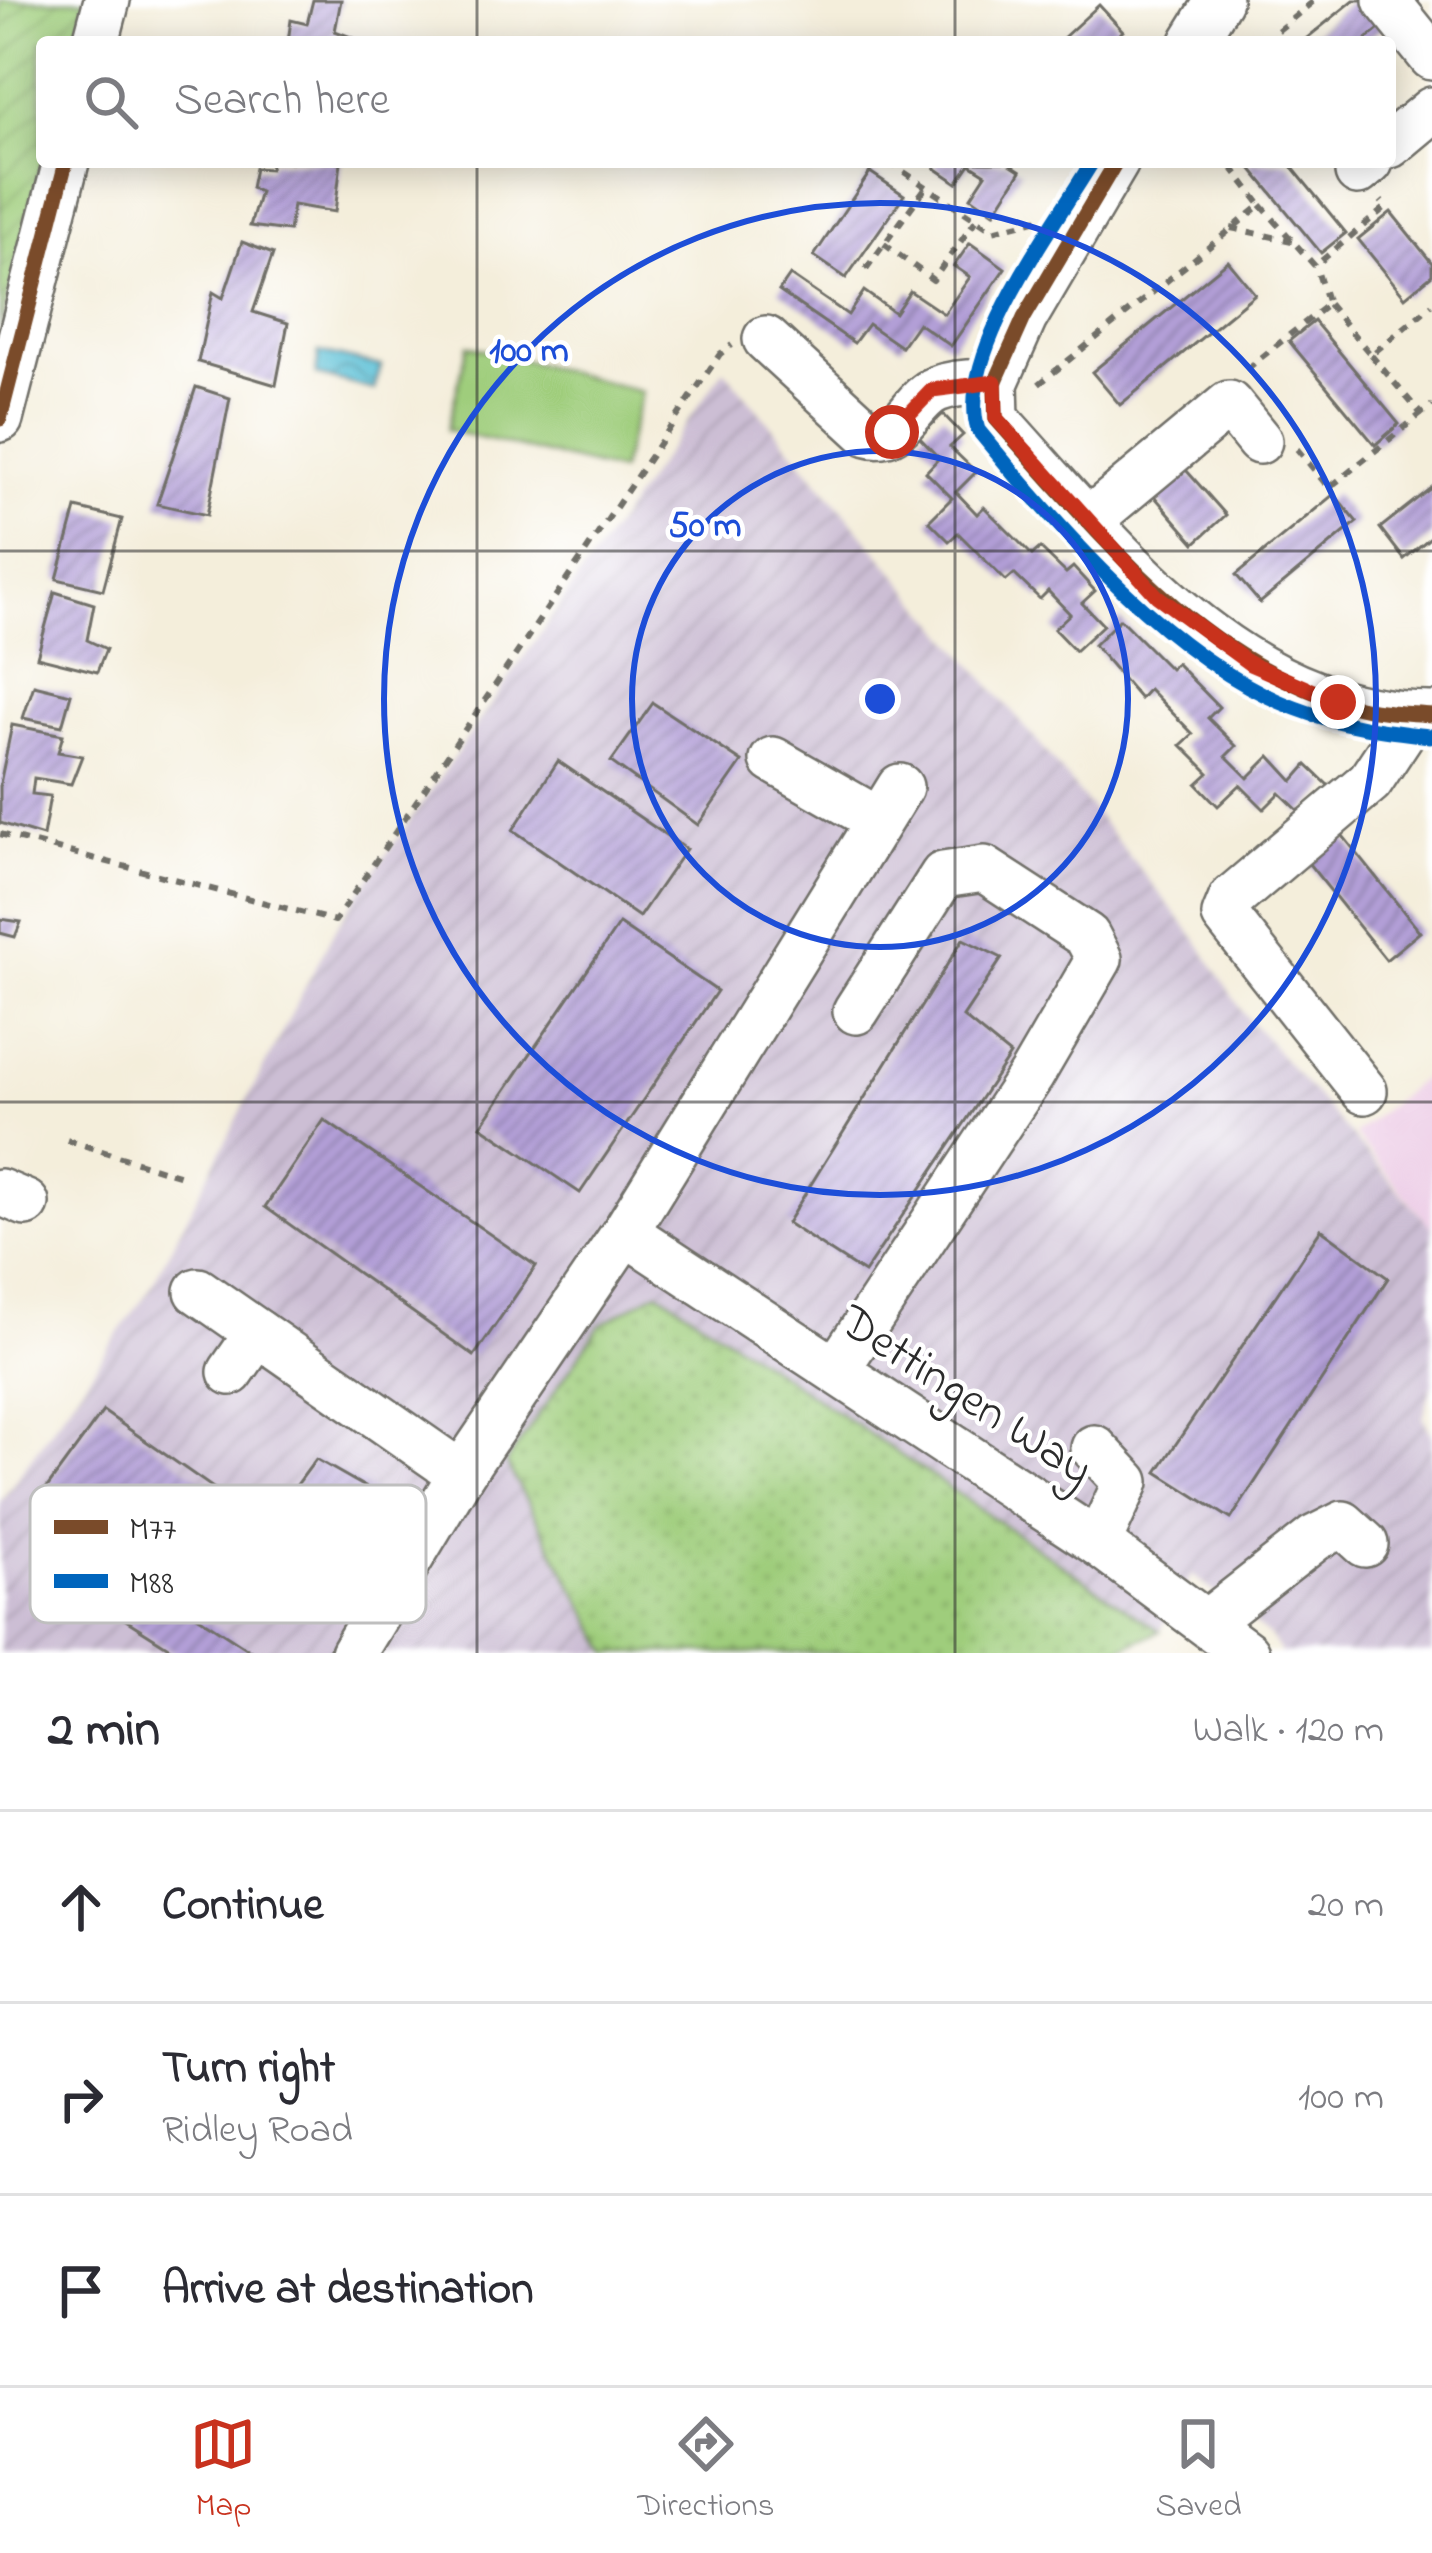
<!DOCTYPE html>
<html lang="en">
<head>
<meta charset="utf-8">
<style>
  body { margin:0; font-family:"Indie Flower",sans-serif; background:#f7f7f7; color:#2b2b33 }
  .stop { position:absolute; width:36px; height:36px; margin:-27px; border:9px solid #c8321e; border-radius:50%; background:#fff }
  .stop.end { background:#c8321e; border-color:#fff; box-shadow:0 3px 12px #0008 }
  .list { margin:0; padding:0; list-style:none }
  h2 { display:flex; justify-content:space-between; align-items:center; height:156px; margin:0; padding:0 48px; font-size:51px }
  h2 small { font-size:39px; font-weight:400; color:#7c7c81 }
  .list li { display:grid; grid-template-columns:78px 1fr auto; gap:36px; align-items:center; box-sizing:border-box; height:192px; padding:0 48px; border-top:3px solid #e1e1e2 }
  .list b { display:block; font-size:45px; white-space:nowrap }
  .list p { margin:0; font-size:39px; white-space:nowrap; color:#7c7c81 }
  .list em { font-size:39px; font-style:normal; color:#7c7c81 }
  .icon { flex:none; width:66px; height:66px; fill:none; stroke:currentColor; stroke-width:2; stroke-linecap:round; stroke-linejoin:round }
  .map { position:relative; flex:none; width:1432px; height:1653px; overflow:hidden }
  .search { position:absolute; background:#fff; box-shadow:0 6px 30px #0003; left:36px; right:36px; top:36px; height:132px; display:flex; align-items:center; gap:30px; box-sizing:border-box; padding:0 42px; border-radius:12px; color:#7c7c81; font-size:45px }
  .sheet { height:732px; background:#fff }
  nav { display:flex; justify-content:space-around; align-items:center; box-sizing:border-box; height:168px; border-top:3px solid #e1e1e2; background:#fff; font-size:33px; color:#7c7c81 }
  nav a { display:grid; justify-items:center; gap:6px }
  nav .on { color:#c8321e }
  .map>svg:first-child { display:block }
  .built { fill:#eed0e8 }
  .industrial { fill:url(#industrial-furrows) }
  .grass { fill:url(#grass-dots); stroke:#657c53; stroke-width:3 }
  .garden { fill:url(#garden-furrows); stroke:#657c53; stroke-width:3 }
  .pitch { fill:#9fcd7b; stroke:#657c53; stroke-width:3 }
  .water { fill:url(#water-waves); stroke:#427580; stroke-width:3 }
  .building { fill:url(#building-hatch) }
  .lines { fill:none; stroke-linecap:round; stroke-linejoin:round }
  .minor-casing { stroke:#716f69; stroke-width:50 }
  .path { stroke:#716f69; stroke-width:6; stroke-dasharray:9 9; stroke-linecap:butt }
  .minor { stroke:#fff; stroke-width:45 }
  .bus-1-casing { stroke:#fff; stroke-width:24 }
  .bus-2-casing { stroke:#fff; stroke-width:24 }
  .bus-1 { stroke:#7a4b2a; stroke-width:15 }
  .bus-2 { stroke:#0065bd; stroke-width:15 }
  .route { stroke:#c8321e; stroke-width:15 }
  .grid { fill:none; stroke:#2b2b2b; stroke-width:3; stroke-opacity:0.55 }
  .ring { fill:none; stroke:#1d4ed8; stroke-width:6 }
  .labels { text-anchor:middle; stroke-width:9; stroke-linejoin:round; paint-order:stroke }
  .street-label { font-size:48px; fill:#2b2b2b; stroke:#fff }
  .key { fill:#fff; stroke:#bfbfbf; stroke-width:3 }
  .key-label { font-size:33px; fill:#2b2b2b }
  .centre { fill:#1d4ed8; stroke:#fff; stroke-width:6 }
  .ring-label { font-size:36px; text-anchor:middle; font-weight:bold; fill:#1d4ed8; stroke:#fff; stroke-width:9; stroke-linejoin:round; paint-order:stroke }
</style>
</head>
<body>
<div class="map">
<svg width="1432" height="1653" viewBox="0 0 1432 1653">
  <defs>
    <pattern id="industrial-furrows" width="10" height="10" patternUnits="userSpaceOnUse" patternTransform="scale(3)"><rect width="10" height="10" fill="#ccbed4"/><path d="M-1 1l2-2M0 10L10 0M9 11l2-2" fill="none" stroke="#afa3b6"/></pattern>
    <pattern id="grass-dots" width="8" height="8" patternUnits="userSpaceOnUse" patternTransform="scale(3)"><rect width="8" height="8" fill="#9fcd7b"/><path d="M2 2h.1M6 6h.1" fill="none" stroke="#89b06a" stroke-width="1.8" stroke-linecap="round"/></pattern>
    <pattern id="garden-furrows" width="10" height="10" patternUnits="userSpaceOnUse" patternTransform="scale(3)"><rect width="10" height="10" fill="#9fcd7b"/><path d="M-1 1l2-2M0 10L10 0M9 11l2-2" fill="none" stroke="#89b06a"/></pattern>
    <pattern id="water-waves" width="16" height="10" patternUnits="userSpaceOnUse" patternTransform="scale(3)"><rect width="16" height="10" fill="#59bfd6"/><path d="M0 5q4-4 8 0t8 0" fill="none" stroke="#4a9bae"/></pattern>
    <pattern id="building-hatch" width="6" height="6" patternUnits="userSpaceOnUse" patternTransform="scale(3)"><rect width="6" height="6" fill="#b29fd7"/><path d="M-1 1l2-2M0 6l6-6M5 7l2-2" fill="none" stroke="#9182af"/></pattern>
  </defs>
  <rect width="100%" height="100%" fill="#fff"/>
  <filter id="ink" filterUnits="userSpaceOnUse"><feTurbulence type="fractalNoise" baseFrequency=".00833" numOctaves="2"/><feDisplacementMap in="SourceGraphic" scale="24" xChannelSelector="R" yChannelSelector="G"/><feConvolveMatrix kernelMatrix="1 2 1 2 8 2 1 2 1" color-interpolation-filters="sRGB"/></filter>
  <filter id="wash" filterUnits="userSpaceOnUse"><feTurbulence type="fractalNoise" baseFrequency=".004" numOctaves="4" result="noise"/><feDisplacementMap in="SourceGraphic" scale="48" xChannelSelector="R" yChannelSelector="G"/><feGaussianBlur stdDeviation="2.7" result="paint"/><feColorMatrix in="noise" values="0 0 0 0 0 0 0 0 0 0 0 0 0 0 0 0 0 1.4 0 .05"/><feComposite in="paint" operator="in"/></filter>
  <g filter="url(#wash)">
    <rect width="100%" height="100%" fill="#f4eedb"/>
    <polygon class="built" points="1432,1070 1432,1228 1354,1134"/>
    <polygon class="industrial" points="724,369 1036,740 1197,940 1244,1014 1432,1228 1432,1384 1423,1418 1432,1435 1432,1653 1281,1653 1269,1636 1192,1575 1160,1631 1110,1653 0,1653 0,1502 149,1290 336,927"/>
    <polygon class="grass" points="658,1291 1160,1631 1110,1653 610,1653 506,1463 600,1325"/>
    <polygon class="garden" points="0,0 87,0 75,42 42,42 42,162 0,329"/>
    <polygon class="pitch" points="468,345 642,392 620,472 447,430"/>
    <polygon class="water" points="319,352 381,366 374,390 316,375"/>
    <g id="blocks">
      <g class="building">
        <polygon points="313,0 341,0 335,31 364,42 288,42 291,20 307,24"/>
        <polygon points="1354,0 1370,0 1388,22 1363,42 1302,42"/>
        <polygon points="1099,5 1123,31 1111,42 1065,42 1062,39"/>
        <polygon points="271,162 341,162 335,212 293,205 289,231 250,226 260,192 251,188 255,168 270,169"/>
        <polygon points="939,162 1007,162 1021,171 994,213 971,197 986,174 970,164 957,183 935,168"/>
        <polygon points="1246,162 1288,162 1346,233 1321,253"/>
        <polygon points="870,172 904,195 846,278 814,256"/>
        <polygon points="1391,212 1432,263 1432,275 1405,297 1358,239"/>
        <polygon points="242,242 273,254 253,312 288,323 276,385 198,362 213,292 223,298"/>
        <polygon points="970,243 1005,268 951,346 918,323 901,347 868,324 854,343 779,291 790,275 848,315 864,291 895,313 910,291 944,314 970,277 954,266"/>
        <polygon points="1228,261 1255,294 1120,405 1092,372"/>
        <polygon points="1314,321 1399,424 1375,445 1289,341"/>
        <polygon points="196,387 230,398 207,515 157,504"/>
        <polygon points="943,414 963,435 950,447 976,472 956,492 977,514 984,507 1032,555 1040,548 1066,573 1073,567 1095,591 1082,603 1103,625 1075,651 1054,629 1070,614 1048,591 1040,599 1014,574 1006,581 958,533 949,541 929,521 952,498 926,472 939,458 919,437"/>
        <polygon points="1178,461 1226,515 1195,543 1147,488"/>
        <polygon points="1432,487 1432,536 1404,559 1380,528"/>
        <polygon points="1334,494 1357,522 1260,603 1236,575"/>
        <polygon points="76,508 122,519 103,590 57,579"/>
        <polygon points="55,592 94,604 87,640 106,649 97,672 37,657"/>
        <polygon points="1120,619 1170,669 1176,663 1219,707 1208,718 1236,746 1226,756 1248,778 1270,756 1293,781 1307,765 1329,786 1302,814 1280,793 1264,809 1240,785 1218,806 1197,784 1209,773 1181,745 1193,734 1149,689 1140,699 1094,645"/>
        <polygon points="34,685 71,694 62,726 23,718"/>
        <polygon points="653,703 742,762 698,825 611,762"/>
        <polygon points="12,725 63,735 58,752 82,756 71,784 34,778 32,794 50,796 43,836 0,823 0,784"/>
        <polygon points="558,761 686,849 639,917 513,830"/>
        <polygon points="1339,831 1420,932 1386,960 1305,859"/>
        <polygon points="0,919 21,922 15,937 0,933"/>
        <polygon points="619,924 717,991 580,1193 481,1126"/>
        <polygon points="963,939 1002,958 963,1017 1010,1055 864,1273 787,1223"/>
        <polygon points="324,1120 536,1266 474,1356 265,1207"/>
        <polygon points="1321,1229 1388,1278 1231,1519 1157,1472"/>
        <polygon points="103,1411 229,1499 171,1581 43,1493"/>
        <polygon points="316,1459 381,1496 331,1576 262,1532"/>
        <polygon points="134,1575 254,1653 178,1653 110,1610"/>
      </g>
    </g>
  </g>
  <g filter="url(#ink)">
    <use href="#blocks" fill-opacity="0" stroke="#716f69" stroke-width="3"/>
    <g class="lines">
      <defs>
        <g id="minor">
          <polyline points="1386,0 1432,57"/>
          <polyline points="96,42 107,0"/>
          <polyline points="1193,42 1219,0"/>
          <polyline points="1390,145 1432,110"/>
          <path d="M1116,162L1024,318L995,383L996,419C1114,548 1238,716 1432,715"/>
          <polyline points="1358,172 1370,162"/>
          <path d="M766,339L868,433C902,443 910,400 937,389C955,382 976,382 995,383"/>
          <polyline points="0,419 66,162"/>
          <polyline points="1088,521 1229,404 1259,441"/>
          <polyline points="773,760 878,820"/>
          <polyline points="1364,1091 1225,915 1232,898 1370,781 1413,716"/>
          <polyline points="0,1192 26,1203"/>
          <polyline points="625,1232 1098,1543 1246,1653"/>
          <polyline points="198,1291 461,1474"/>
          <polyline points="836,1370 1032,1074 1099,959 1087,936 984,869 943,875 856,1011"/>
          <polyline points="231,1372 258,1333"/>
          <polyline points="1094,1448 1126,1482 1098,1543"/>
          <polyline points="1209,1621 1315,1538 1343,1524 1365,1544"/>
          <polyline points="353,1653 461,1474 625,1232 900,787"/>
        </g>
      </defs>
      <use href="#minor" class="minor-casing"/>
      <g class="path">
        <polyline points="1264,42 1315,0"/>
        <polyline points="889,162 993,231 1039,219"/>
        <polyline points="1261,205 1315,266 1386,207 1381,201"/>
        <polyline points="1231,228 1292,241"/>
        <polyline points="884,244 933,280 976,220"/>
        <polyline points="866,269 926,187"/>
        <polyline points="1328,304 1371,355 1432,305"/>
        <polyline points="1371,355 1421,414 1432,405"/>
        <polyline points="1247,369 1328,304 1316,267"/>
        <polyline points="1039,384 1261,205 1228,162"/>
        <polyline points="1297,449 1329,488 1421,414"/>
        <polyline points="0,834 335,921 720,354 732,345"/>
        <polyline points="67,1140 181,1176"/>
      </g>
      <use href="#minor" class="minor"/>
      <defs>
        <g id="bus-1">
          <path d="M1116,162L1024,318L995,383L996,419C1099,534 1203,667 1359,707C1382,713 1408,713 1432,715"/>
          <polyline points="0,419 66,162"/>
        </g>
        <path id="bus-2" d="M1092,162C1054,226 955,356 978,430C1058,528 1174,663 1295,708C1339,725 1383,731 1430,736"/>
      </defs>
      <use href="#bus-1" class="bus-1-casing"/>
      <use href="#bus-2" class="bus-2-casing"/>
      <use href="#bus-1" class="bus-1"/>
      <use href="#bus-2" class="bus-2"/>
    </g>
  </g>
  <g class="lines" filter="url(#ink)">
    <polyline class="route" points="892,432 932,390 995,382 996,418 1157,596 1250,664 1338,702"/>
  </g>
  <path class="grid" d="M477,0V42M955,0V42M477,162V1653M955,162V1653M0,551H1432M0,1102H1432"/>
  <g class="ring">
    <circle cx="880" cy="699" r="248"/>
    <circle cx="880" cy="699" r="496"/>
  </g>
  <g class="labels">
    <g class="street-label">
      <text transform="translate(968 1393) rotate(33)" y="17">Dettingen Way</text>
    </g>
  </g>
  <rect x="30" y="1485" width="396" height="138" rx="18" class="key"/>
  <rect x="54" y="1520" width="54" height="14" fill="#7a4b2a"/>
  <rect x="54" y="1574" width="54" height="14" fill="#0065bd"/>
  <g class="key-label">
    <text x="129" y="1539">M77</text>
    <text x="129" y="1593">M88</text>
  </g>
  <circle cx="880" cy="699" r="18" class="centre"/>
  <g class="ring-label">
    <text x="529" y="361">100 m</text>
    <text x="705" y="536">50 m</text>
  </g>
</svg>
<div class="stop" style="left:892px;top:432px"></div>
<div class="stop end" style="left:1338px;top:702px"></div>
<div class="search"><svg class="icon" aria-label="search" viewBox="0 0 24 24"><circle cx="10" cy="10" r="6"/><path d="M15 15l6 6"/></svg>Search here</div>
</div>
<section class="sheet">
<h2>2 min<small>Walk · 120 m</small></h2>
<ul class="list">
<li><svg class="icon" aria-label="ahead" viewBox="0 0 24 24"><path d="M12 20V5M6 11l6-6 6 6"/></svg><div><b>Continue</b></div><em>20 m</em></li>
<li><svg class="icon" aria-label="right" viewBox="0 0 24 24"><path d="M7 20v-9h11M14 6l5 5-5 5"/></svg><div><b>Turn right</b><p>Ridley Road</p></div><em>100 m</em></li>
<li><svg class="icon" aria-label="arrive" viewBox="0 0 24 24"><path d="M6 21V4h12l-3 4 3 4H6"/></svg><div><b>Arrive at destination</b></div></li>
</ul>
</section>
<nav>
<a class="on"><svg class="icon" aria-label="map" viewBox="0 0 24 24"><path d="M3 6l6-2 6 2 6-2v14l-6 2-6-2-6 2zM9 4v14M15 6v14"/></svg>Map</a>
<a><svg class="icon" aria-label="directions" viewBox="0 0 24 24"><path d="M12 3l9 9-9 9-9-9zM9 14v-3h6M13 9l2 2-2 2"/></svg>Directions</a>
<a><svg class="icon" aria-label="saved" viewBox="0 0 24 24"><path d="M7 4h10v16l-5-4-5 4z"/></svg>Saved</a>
</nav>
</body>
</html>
